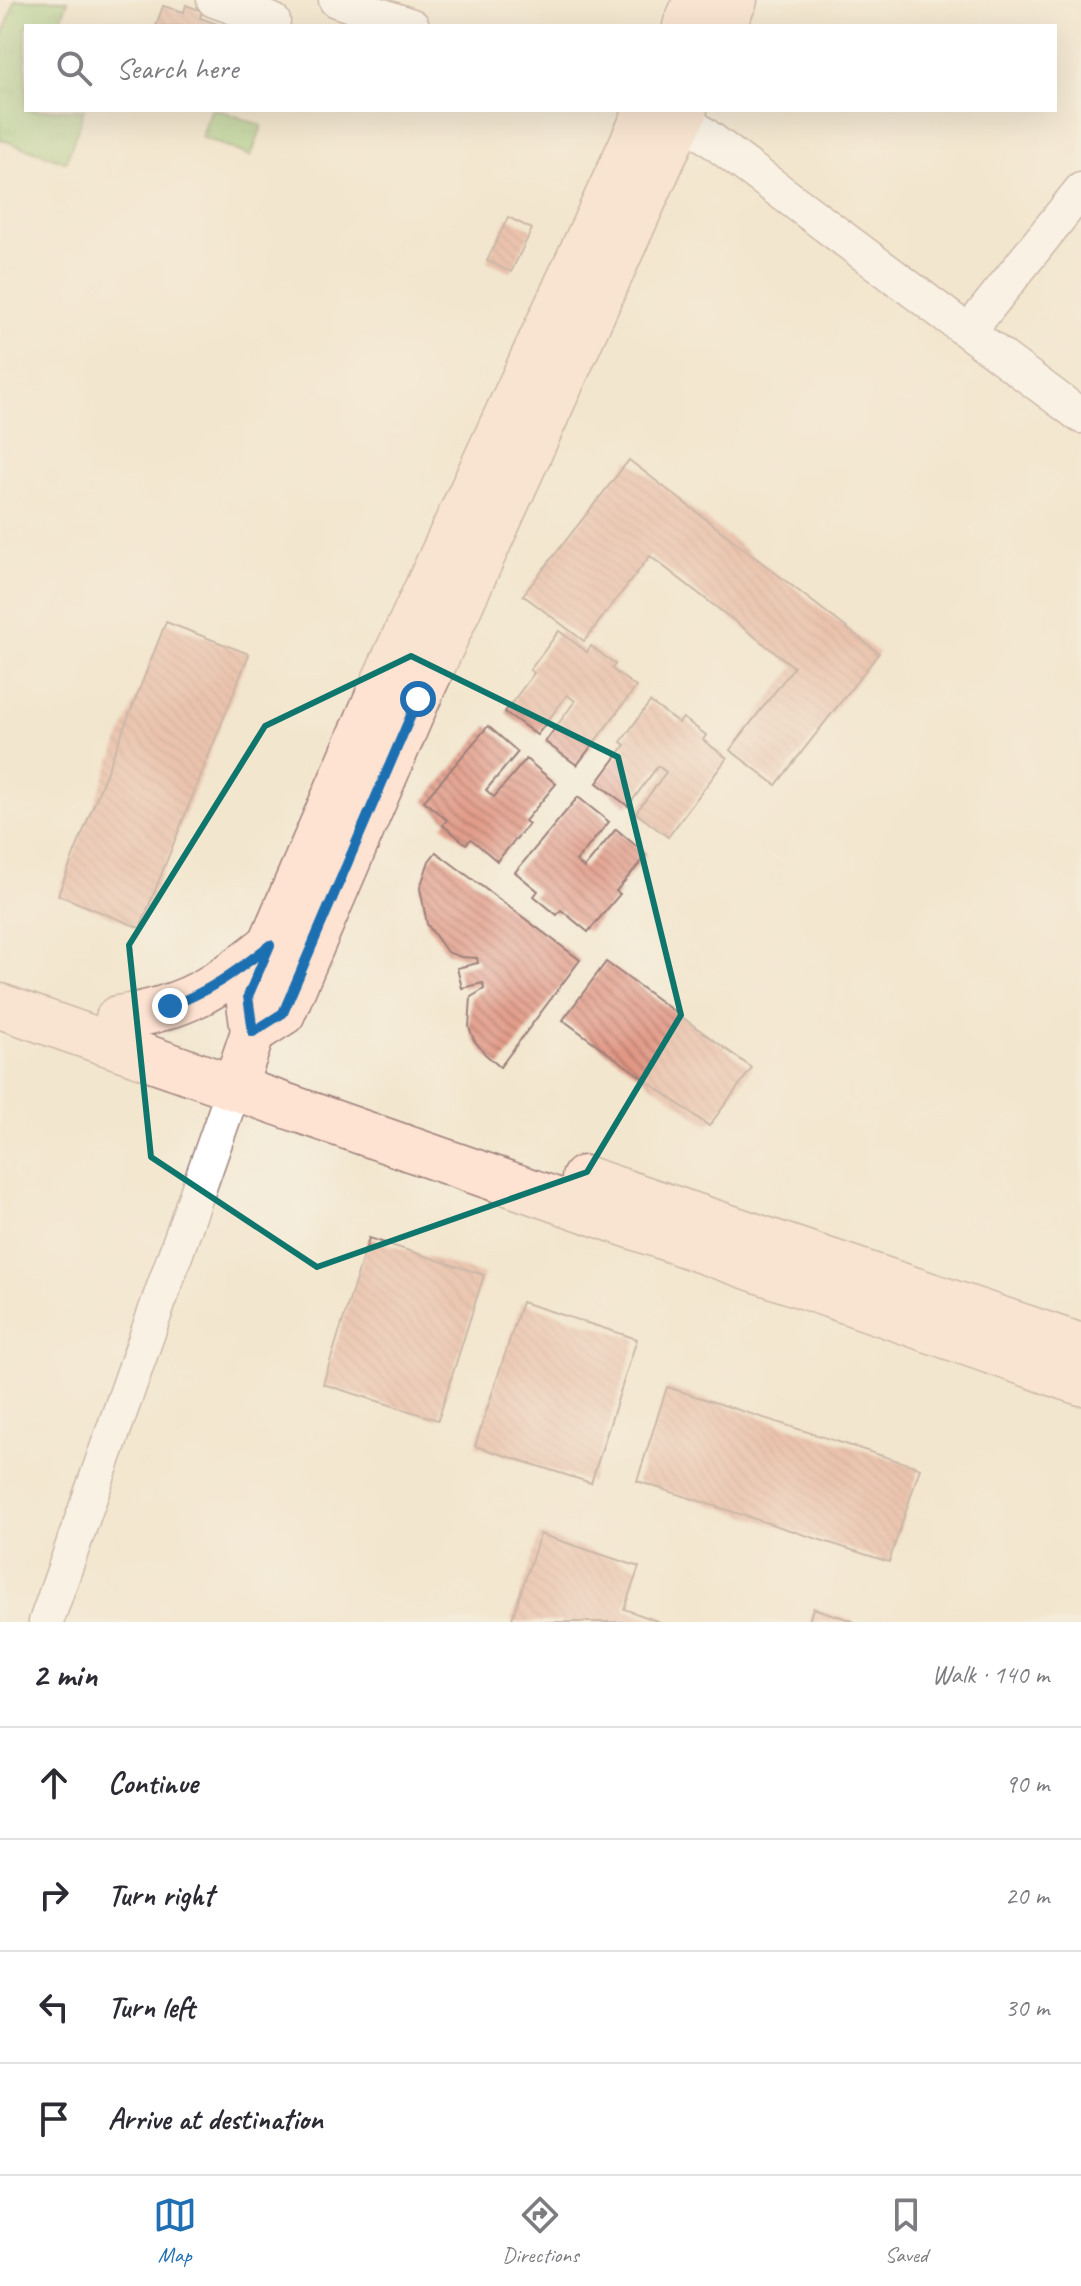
<!DOCTYPE html>
<html lang="en">
<head>
<meta charset="utf-8">
<style>
  body { margin:0; font-family:Caveat,sans-serif; background:#f2f2f3; color:#2b2b33 }
  .stop { position:absolute; width:24px; height:24px; margin:-18px; border:6px solid #1f6fb2; border-radius:50%; background:#fff }
  .stop.end { background:#1f6fb2; border-color:#fff; box-shadow:0 2px 8px #0008 }
  .list { margin:0; padding:0; list-style:none }
  h2 { display:flex; justify-content:space-between; align-items:center; height:104px; margin:0; padding:0 32px; font-size:34px }
  h2 small { font-size:26px; font-weight:400; color:#7c7c81 }
  .list li { display:grid; grid-template-columns:52px 1fr auto; gap:24px; align-items:center; box-sizing:border-box; height:112px; padding:0 32px; border-top:2px solid #e1e1e2 }
  .list b { display:block; font-size:30px; white-space:nowrap }
  .list em { font-size:26px; font-style:normal; color:#7c7c81 }
  .icon { flex:none; width:44px; height:44px; fill:none; stroke:currentColor; stroke-width:2; stroke-linecap:round; stroke-linejoin:round }
  .map { position:relative; flex:none; width:1081px; height:1622px; overflow:hidden }
  .search { position:absolute; background:#fff; box-shadow:0 8px 32px #0002; left:24px; right:24px; top:24px; height:88px; display:flex; align-items:center; gap:20px; box-sizing:border-box; padding:0 28px; border-radius:0px; color:#7c7c81; font-size:30px }
  .sheet { height:552px; background:#fff }
  nav { display:flex; justify-content:space-around; align-items:center; box-sizing:border-box; height:112px; border-top:2px solid #e1e1e2; background:#fff; font-size:22px; color:#7c7c81 }
  nav a { display:grid; justify-items:center; gap:4px }
  nav .on { color:#1f6fb2 }
  .map>svg:first-child { display:block }
  .grass { fill:url(#grass-tufts); stroke:#717553; stroke-width:2 }
  .building { fill:url(#building-back-hatch) }
  .lines { fill:none; stroke-linecap:round; stroke-linejoin:round }
  .street-casing { stroke:#9e827c; stroke-width:37 }
  .secondary-casing { stroke:#9e827c; stroke-width:47 }
  .street { stroke:#fff; stroke-width:34 }
  .secondary { stroke:#fee3d2; stroke-width:44 }
  .route { stroke:#1f6fb2; stroke-width:10 }
  .marked { fill:none; stroke:#0f766e; stroke-width:6; stroke-linejoin:round }
</style>
</head>
<body>
<div class="map">
<svg width="1081" height="1622" viewBox="0 0 1081 1622">
  <defs>
    <pattern id="grass-tufts" width="24" height="20" patternUnits="userSpaceOnUse" patternTransform="scale(2)"><rect width="24" height="20" fill="#98cb7b"/><path d="M3 7l-1-3M5 7V3M7 7l1-3M15 17l-1-3M17 17v-4M19 17l1-3" fill="none" stroke="#84ae6a"/></pattern>
    <pattern id="building-back-hatch" width="6" height="6" patternUnits="userSpaceOnUse" patternTransform="scale(2)"><rect width="6" height="6" fill="#e19885"/><path d="M-1 5l2 2M0 0l6 6M5-1l2 2" fill="none" stroke="#b87b6d"/></pattern>
  </defs>
  <rect width="100%" height="100%" fill="#f7f3e8"/>
  <filter id="ink" filterUnits="userSpaceOnUse"><feTurbulence type="fractalNoise" baseFrequency=".0125" numOctaves="2"/><feDisplacementMap in="SourceGraphic" scale="16" xChannelSelector="R" yChannelSelector="G"/><feConvolveMatrix kernelMatrix="1 2 1 2 8 2 1 2 1" color-interpolation-filters="sRGB"/></filter>
  <filter id="wash" filterUnits="userSpaceOnUse"><feTurbulence type="fractalNoise" baseFrequency=".006" numOctaves="4" result="noise"/><feDisplacementMap in="SourceGraphic" scale="32" xChannelSelector="R" yChannelSelector="G"/><feGaussianBlur stdDeviation="1.8" result="paint"/><feColorMatrix in="noise" values="0 0 0 0 0 0 0 0 0 0 0 0 0 0 0 0 0 1.4 0 .05"/><feComposite in="paint" operator="in"/></filter>
  <g filter="url(#wash)">
    <rect width="100%" height="100%" fill="#f3e6ce"/>
    <g class="grass">
      <polygon points="15,0 68,0 59,26 26,26 26,110 84,110 66,162 0,139 0,45"/>
      <polygon points="211,110 220,110 262,126 251,156 201,137"/>
    </g>
    <g id="blocks">
      <g class="building">
        <polygon points="186,5 202,11 200,18 222,26 156,26 163,6 184,12"/>
        <polygon points="508,217 532,229 511,272 487,261"/>
        <polygon points="629,460 879,653 776,785 730,750 794,667 650,556 584,641 523,595"/>
        <polygon points="166,622 249,654 140,928 58,895"/>
        <polygon points="559,631 587,652 591,646 615,664 612,669 636,687 577,765 545,742 575,701 567,695 537,735 505,712 534,673 530,670"/>
        <polygon points="650,702 679,723 683,718 706,735 703,740 727,758 668,837 636,813 666,772 658,766 628,806 597,783 625,745 621,742"/>
        <polygon points="488,726 518,752 486,790 494,797 526,759 556,784 525,821 529,824 497,861 471,839 466,844 443,825 447,820 424,801"/>
        <polygon points="578,797 609,822 576,861 584,868 616,829 647,855 616,891 620,894 588,932 561,910 557,915 534,896 538,891 515,872"/>
        <polygon points="436,852 580,960 500,1067 485,1054 474,1040 469,1027 471,997 484,989 483,983 462,988 457,968 478,963 477,958 461,957 447,952 427,924 420,888 429,861"/>
        <polygon points="606,962 752,1068 709,1126 563,1020"/>
        <polygon points="369,1238 484,1275 438,1420 323,1384"/>
        <polygon points="522,1302 637,1339 591,1483 475,1446"/>
        <polygon points="667,1387 920,1468 889,1562 637,1481"/>
        <polygon points="540,1534 639,1567 624,1609 660,1622 511,1622"/>
        <polygon points="813,1608 853,1621 853,1622 809,1622"/>
      </g>
    </g>
  </g>
  <g filter="url(#ink)">
    <use href="#blocks" fill-opacity="0" stroke="#9e827c" stroke-width="2"/>
    <g class="lines">
      <defs>
        <g id="street">
          <polyline points="214,0 273,21"/>
          <polyline points="336,0 412,26"/>
          <polyline points="660,110 682,118 1081,416"/>
          <polyline points="969,331 1081,190"/>
          <polyline points="46,1622 234,1088"/>
        </g>
        <g id="secondary">
          <polyline points="685,26 696,0"/>
          <polyline points="723,26 735,0"/>
          <polyline points="0,1006 1081,1383"/>
          <path d="M118,1018C186,1008 217,987 268,946"/>
          <polyline points="253,1032 283,1013 418,699 685,110"/>
          <polyline points="234,1088 253,1032 248,996 383,683 647,110"/>
          <polyline points="584,1178 1081,1346"/>
        </g>
      </defs>
      <use href="#street" class="street-casing"/>
      <use href="#secondary" class="secondary-casing"/>
      <use href="#street" class="street"/>
      <use href="#secondary" class="secondary"/>
    </g>
  </g>
  <g class="lines" filter="url(#ink)">
    <path class="route" d="M170,1006C210,991 237,971 270,945L248,996L253,1032L283,1013L418,699"/>
  </g>
  <path d="M0 0H1081V1622H0ZM411,656L618,757L681,1015L587,1172L317,1267L151,1157L129,945L265,726Z" fill="#f3e6ce" fill-opacity=".55" fill-rule="evenodd"/>
  <path class="marked" d="M411,656L618,757L681,1015L587,1172L317,1267L151,1157L129,945L265,726Z"/>
</svg>
<div class="stop" style="left:418px;top:699px"></div>
<div class="stop end" style="left:170px;top:1006px"></div>
<div class="search"><svg class="icon" aria-label="search" viewBox="0 0 24 24"><circle cx="10" cy="10" r="6"/><path d="M15 15l6 6"/></svg>Search here</div>
</div>
<section class="sheet">
<h2>2 min<small>Walk · 140 m</small></h2>
<ul class="list">
<li><svg class="icon" aria-label="ahead" viewBox="0 0 24 24"><path d="M12 20V5M6 11l6-6 6 6"/></svg><div><b>Continue</b></div><em>90 m</em></li>
<li><svg class="icon" aria-label="right" viewBox="0 0 24 24"><path d="M7 20v-9h11M14 6l5 5-5 5"/></svg><div><b>Turn right</b></div><em>20 m</em></li>
<li><svg class="icon" aria-label="left" viewBox="0 0 24 24"><path d="M17 20v-9H6M10 6l-5 5 5 5"/></svg><div><b>Turn left</b></div><em>30 m</em></li>
<li><svg class="icon" aria-label="arrive" viewBox="0 0 24 24"><path d="M6 21V4h12l-3 4 3 4H6"/></svg><div><b>Arrive at destination</b></div></li>
</ul>
</section>
<nav>
<a class="on"><svg class="icon" aria-label="map" viewBox="0 0 24 24"><path d="M3 6l6-2 6 2 6-2v14l-6 2-6-2-6 2zM9 4v14M15 6v14"/></svg>Map</a>
<a><svg class="icon" aria-label="directions" viewBox="0 0 24 24"><path d="M12 3l9 9-9 9-9-9zM9 14v-3h6M13 9l2 2-2 2"/></svg>Directions</a>
<a><svg class="icon" aria-label="saved" viewBox="0 0 24 24"><path d="M7 4h10v16l-5-4-5 4z"/></svg>Saved</a>
</nav>
</body>
</html>
